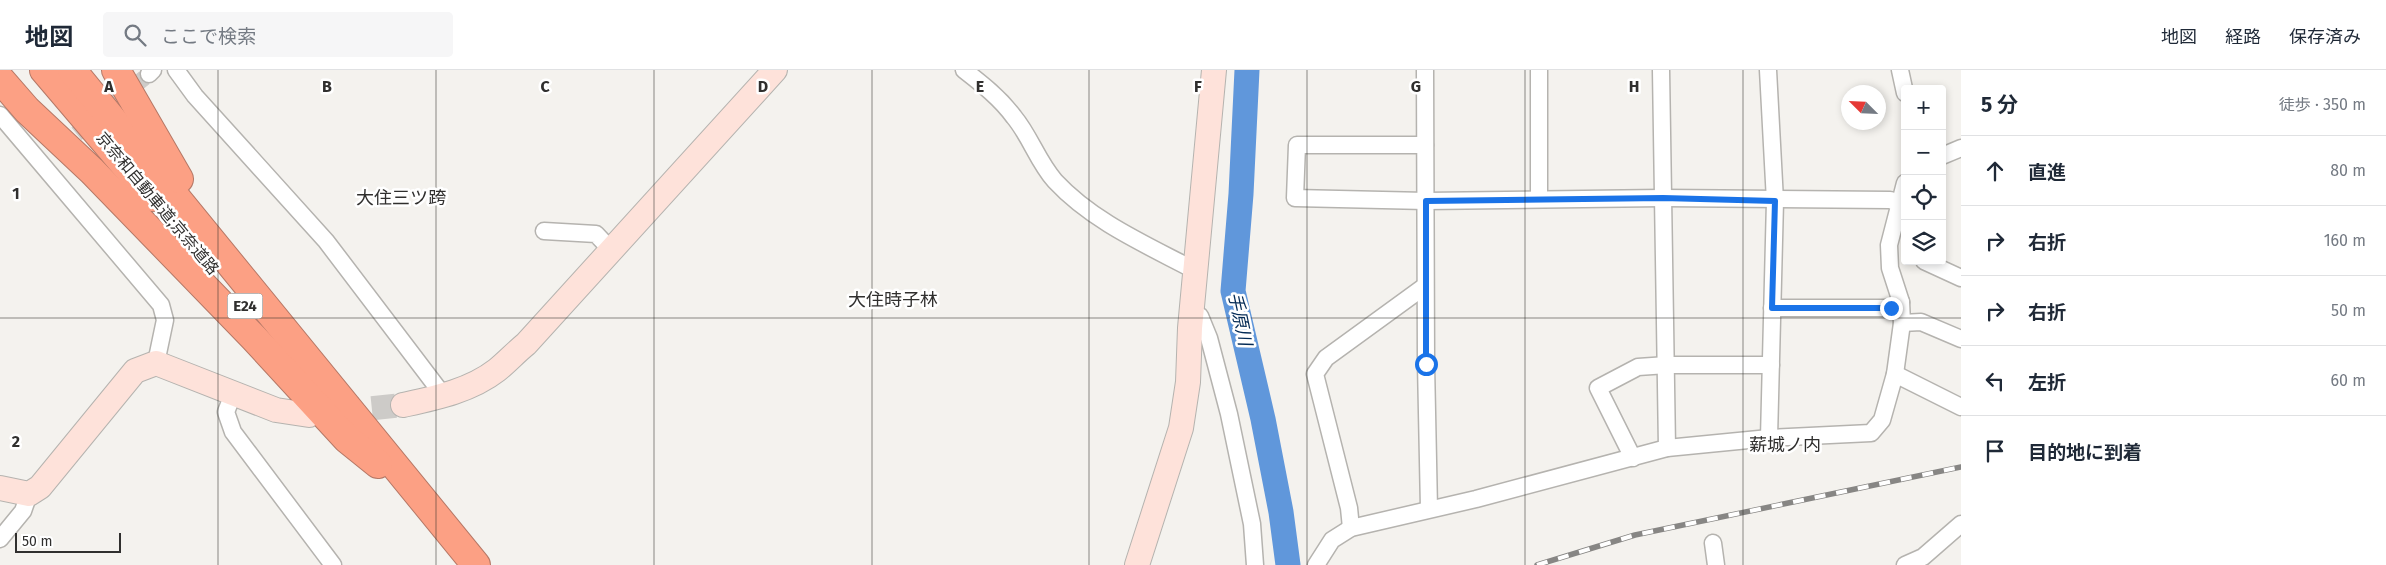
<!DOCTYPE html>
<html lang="ja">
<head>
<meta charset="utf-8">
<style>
  body { margin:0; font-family:"Fira Sans","Noto Sans JP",sans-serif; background:#f6f6f7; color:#1f2937 }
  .controls { position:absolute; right:15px; top:15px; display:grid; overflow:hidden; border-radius:5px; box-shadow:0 2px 8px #0003 }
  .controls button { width:45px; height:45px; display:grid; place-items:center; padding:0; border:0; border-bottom:1px solid #e0e1e3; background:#fff; color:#1f2937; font:25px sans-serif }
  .compass { position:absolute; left:1841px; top:15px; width:45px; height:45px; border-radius:50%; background:#fff; box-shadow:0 2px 8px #0003; rotate:294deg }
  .scale { position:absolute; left:15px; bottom:12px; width:106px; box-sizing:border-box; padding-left:5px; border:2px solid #302f2e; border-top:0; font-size:14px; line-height:18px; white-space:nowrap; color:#302f2e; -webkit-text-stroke:4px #fff; paint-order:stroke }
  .stop { position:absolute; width:15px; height:15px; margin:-11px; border:4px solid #1a73e8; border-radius:50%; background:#fff }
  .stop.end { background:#1a73e8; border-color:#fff; box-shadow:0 1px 5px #0008 }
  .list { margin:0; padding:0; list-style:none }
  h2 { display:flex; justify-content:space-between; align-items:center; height:65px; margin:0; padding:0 20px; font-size:21px }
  h2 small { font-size:16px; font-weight:400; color:#747a83 }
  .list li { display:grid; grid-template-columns:32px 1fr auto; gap:15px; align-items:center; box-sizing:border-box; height:70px; padding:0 20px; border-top:1px solid #e0e1e3 }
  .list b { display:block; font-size:19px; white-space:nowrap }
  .list em { font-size:16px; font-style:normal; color:#747a83 }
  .icon { flex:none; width:28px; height:28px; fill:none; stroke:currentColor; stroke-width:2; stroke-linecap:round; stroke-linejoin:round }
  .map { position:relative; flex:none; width:1961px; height:495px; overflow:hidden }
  header { display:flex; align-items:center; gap:30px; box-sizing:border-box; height:70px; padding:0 25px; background:#fff; border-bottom:1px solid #e0e1e3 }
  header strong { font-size:24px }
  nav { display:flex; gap:28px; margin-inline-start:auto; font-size:18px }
  .search { width:350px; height:45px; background:#f6f6f7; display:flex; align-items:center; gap:12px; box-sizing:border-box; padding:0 18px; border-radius:5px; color:#747a83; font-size:19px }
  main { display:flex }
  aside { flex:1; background:#fff }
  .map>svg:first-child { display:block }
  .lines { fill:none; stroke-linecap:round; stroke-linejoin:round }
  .river { stroke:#6097db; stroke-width:25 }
  .street-tunnel { stroke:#cdcbc8; stroke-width:16; stroke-dasharray:16 8; stroke-linecap:butt }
  .secondary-tunnel { stroke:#cdcbc8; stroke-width:24; stroke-dasharray:24 12; stroke-linecap:butt }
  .street-casing { stroke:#b5b3af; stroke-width:19 }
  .secondary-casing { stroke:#b5b3af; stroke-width:26 }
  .highway-casing { stroke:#b57866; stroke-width:30 }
  .street { stroke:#fff; stroke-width:16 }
  .secondary { stroke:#fee2da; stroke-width:24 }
  .highway { stroke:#fca084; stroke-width:28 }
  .rail-casing { stroke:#878684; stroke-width:5.5 }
  .rail { stroke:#fff; stroke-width:4; stroke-dasharray:11; stroke-linecap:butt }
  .route { stroke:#1a73e8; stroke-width:6 }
  .grid { fill:none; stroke:#302f2e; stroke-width:1; stroke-opacity:0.55 }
  .labels { text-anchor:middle; stroke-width:5; stroke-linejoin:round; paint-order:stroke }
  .shield { fill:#fff; stroke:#6e6d6d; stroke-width:1 }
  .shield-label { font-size:15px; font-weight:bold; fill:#302f2e }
  .street-label { font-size:16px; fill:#302f2e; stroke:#fff }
  .neighbourhood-label { font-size:18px; fill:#302f2e; stroke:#fff }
  .water-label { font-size:18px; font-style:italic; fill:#032a55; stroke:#fff }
  .grid-label { font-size:16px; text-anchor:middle; font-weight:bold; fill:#302f2e; stroke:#fff; stroke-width:5; stroke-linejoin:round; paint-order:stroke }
</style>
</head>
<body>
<header>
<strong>地図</strong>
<div class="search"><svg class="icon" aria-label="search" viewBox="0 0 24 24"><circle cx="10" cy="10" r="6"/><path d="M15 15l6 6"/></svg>ここで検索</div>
<nav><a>地図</a><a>経路</a><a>保存済み</a></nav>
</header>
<main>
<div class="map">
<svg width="1961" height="495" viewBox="0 0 1961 495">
  <rect width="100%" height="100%" fill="#f4f2ee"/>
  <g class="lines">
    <polyline class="river" points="1247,0 1241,124 1233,221 1263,349 1281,442 1288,495"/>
    <polyline class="street-tunnel" points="58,79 149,4"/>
    <polyline class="secondary-tunnel" points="336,342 403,335"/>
    <defs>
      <g id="street">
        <polyline points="176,0 195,26 326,171 443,325"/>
        <path d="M964,0C982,14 1000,28 1014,47C1030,66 1038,92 1055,111C1093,152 1147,175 1196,201"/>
        <polyline points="1425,0 1426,294 1429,439"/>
        <polyline points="1661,0 1667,378"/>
        <polyline points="1768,0 1775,131 1769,368"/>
        <polyline points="1900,0 1905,23"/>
        <polyline points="149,4 153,0"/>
        <polyline points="0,45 161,235 165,250 156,293"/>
        <polyline points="1425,75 1297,75 1295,128 1426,131 1663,128 1890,130 1900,133"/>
        <polyline points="1942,86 1961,78"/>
        <polyline points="1539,129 1539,0"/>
        <polyline points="544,161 596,164 611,180"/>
        <polyline points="1924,191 1961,208"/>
        <polyline points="1772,238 1891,238 1901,232"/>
        <polyline points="1191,242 1200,246 1209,268 1229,344 1252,454 1255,495"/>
        <polyline points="1902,253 1921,252 1961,269"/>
        <polyline points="1895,304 1961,337"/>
        <polyline points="233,324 226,342 233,362 333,495"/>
        <polyline points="1633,388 1598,318 1638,297 1667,295 1771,295"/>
        <polyline points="1351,458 1349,438 1315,304 1326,288 1425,216"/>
        <polyline points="0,469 23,441 29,424"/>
        <polyline points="1713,473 1716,495"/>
        <polyline points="1316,495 1332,470 1351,458 1476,429 1667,378 1769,368 1871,363 1882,350 1895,304 1902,253 1901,232 1890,198 1889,175 1905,113"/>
        <polyline points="1905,495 1923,487 1961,454"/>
      </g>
      <g id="secondary">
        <path d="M403,335C435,328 470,321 497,300C507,292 516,282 526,274L775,0"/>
        <polyline points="0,418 29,424 40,417 135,301 156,293 276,340 309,345"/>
        <polyline points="1137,495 1181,358 1188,312 1190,258 1214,0"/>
      </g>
      <g id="highway">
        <polyline points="44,0 152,127"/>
        <polyline points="72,0 476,495"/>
        <polyline points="116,0 179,109"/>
        <polyline points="0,9 27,40 92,101 254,268 347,369 378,394"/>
      </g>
    </defs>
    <use href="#street" class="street-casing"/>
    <use href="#secondary" class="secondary-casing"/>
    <use href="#highway" class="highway-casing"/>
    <use href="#street" class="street"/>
    <use href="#secondary" class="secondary"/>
    <use href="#highway" class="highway"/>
    <defs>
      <polyline id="rail" points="1537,495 1635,465 1961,397"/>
    </defs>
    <use href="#rail" class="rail-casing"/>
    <use href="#rail" class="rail"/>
  </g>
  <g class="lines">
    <polyline class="route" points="1426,294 1426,131 1663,128 1775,131 1772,238 1891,238"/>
  </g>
  <path class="grid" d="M218,0V495M436,0V495M654,0V495M872,0V495M1089,0V495M1307,0V495M1525,0V495M1743,0V495M0,248H1961"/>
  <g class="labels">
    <rect class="shield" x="227.5" y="223.5" width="35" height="25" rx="4"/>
    <g class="shield-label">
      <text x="245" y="241">E24</text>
    </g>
    <g class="street-label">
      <text transform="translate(158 133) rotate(50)" y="6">京奈和自動車道;京奈道路</text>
    </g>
    <g class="neighbourhood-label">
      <text x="401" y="134">大住三ツ跨</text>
      <text x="893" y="236">大住時子林</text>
      <text x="1785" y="381">薪城ノ内</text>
    </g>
    <g class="water-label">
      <text transform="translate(1240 249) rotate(78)" y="6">手原川</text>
    </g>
  </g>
  <g class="grid-label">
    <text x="109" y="22">A</text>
    <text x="327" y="22">B</text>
    <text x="545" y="22">C</text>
    <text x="763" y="22">D</text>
    <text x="980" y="22">E</text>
    <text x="1198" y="22">F</text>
    <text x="1416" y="22">G</text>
    <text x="1634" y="22">H</text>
    <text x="16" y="129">1</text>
    <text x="16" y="377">2</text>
  </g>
</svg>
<div class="controls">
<button>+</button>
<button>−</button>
<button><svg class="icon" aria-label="locate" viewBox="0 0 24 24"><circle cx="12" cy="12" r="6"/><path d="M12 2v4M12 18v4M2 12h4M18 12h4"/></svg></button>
<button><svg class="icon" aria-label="layers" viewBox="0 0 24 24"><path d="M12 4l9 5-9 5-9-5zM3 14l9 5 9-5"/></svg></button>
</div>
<svg class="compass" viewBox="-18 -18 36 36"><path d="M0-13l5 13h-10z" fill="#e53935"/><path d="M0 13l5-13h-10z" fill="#747a83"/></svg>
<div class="scale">50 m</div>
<div class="stop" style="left:1426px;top:294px"></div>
<div class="stop end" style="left:1891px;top:238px"></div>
</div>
<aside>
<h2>5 分<small>徒歩 · 350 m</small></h2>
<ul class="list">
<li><svg class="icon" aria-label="ahead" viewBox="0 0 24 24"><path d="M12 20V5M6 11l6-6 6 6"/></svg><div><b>直進</b></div><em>80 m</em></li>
<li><svg class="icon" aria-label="right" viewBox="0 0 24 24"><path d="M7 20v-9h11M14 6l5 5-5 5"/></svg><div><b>右折</b></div><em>160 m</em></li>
<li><svg class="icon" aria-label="right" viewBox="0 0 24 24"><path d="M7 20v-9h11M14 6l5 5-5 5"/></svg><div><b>右折</b></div><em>50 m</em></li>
<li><svg class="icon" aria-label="left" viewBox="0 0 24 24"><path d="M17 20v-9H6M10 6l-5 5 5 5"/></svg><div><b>左折</b></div><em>60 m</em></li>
<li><svg class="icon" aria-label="arrive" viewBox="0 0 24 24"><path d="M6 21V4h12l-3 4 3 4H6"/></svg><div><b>目的地に到着</b></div></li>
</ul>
</aside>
</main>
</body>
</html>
